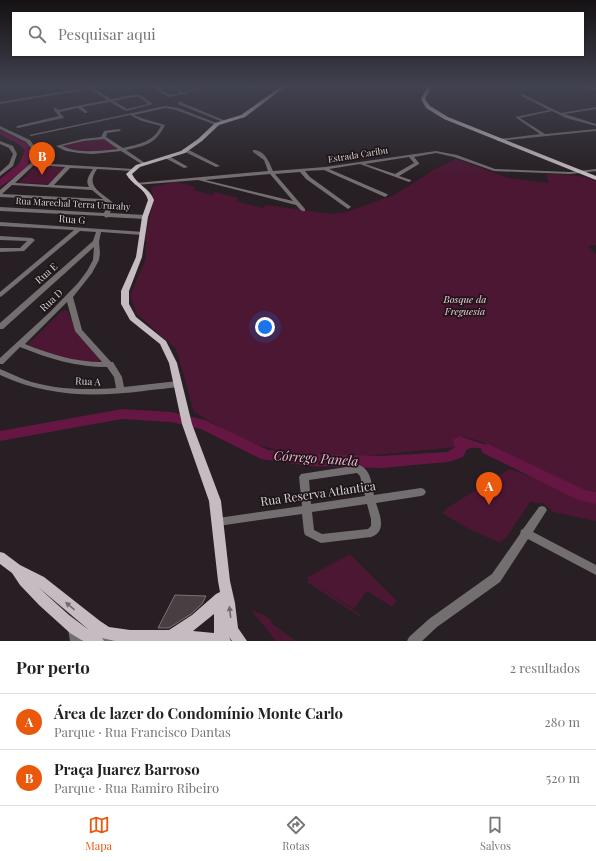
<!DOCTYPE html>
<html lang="pt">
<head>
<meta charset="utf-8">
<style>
  body { margin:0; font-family:"Playfair Display",serif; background:#f2f2f2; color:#222 }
  .you { position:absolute; left:265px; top:327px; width:14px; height:14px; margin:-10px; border:3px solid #fff; border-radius:50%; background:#1a73e8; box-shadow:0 0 0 6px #1a73e833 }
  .badge { display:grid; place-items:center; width:26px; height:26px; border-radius:50%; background:#ea580c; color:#fff; font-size:13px; font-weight:700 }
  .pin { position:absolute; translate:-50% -33px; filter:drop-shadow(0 1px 2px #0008) }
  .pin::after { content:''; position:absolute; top:21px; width:14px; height:12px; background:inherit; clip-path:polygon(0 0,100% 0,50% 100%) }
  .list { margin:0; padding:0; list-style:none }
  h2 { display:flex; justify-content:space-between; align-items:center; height:52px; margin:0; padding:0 16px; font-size:17px }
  h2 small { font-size:13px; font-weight:400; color:#767676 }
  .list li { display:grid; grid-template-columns:26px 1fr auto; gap:12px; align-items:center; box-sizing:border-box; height:56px; padding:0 16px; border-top:1px solid #e0e0e0 }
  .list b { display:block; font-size:15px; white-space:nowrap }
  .list p { margin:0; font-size:13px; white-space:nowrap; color:#767676 }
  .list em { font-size:13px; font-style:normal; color:#767676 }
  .icon { flex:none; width:22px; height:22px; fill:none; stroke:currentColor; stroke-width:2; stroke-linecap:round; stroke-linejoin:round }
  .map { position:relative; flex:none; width:596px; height:641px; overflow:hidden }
  .search { position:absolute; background:#fff; box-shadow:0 1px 3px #0004; left:12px; right:12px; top:12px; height:44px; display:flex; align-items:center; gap:10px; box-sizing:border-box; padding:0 14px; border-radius:0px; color:#767676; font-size:15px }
  .sheet { height:164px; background:#fff }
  nav { display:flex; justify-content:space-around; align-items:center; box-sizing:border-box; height:56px; border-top:1px solid #e0e0e0; background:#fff; font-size:11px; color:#767676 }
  nav a { display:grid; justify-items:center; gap:2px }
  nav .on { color:#ea580c }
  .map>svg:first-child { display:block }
  .green { fill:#4b1733 }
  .water { fill:#651643 }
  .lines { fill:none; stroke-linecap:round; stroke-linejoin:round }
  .river { fill:#651643; fill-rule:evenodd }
  .building { fill:#483f43; stroke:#7b7175 }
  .minor { fill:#736e70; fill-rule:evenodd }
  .major { fill:#c5bbc0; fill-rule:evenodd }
  .oneway { fill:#72686c }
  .labels { text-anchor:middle; stroke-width:3.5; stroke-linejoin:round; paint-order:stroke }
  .far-street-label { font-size:9px; fill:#dbd5d7; stroke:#1e1619 }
  .street-label { font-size:10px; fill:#dbd5d7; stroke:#1e1619 }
  .park-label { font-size:10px; font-style:italic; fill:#f6c6db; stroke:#1e1619 }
  .near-street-label { font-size:12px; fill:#dbd5d7; stroke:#1e1619 }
  .near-water-label { font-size:13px; font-style:italic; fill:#f9b3d3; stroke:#1e1619 }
</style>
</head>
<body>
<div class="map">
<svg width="596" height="641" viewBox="0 0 596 641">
  <rect width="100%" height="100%" fill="#271f23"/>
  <g class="green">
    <path d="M104,139L118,148C101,156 80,151 62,147V145L82,141Z"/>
    <path d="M456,159L509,178L549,183L546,174C563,175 580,174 596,181V245L588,246L596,254V493C587,493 575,490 566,486C543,477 476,430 455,438L456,447L356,457L298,455L245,442L194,412L176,349L137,314L130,296L146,258V232L154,200L151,187L176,182L196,187L193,190L212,195L215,192L239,198L236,201L263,208L266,205L333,214L346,212L394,195L435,169Z"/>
    <polygon points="35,167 38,166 66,168 49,184 19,183"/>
    <polygon points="65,310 68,312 76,331 101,360 94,364 45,353 28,344 62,311"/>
    <polygon points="509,469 558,486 596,495 596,521 553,512 543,503 530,502 508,535 500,543 469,529 442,513 447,508"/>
    <polygon points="350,554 397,601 392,607 367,591 354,609 317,585 361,615 360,617 307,582 309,580 306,578"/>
    <polygon points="251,610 264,615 272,621 271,623 296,641 276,641"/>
  </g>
  <g class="water">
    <polygon points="0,130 26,143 33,152 33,156 28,161 29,164 23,171 0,187 0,179 19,164 25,151 21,146 12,140 7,142 10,140 0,134"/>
    <path d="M459,436L498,449L501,455C492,452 476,444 466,450C459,454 457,457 448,457L456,452L453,440Z"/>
  </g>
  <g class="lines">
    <g class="river">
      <polygon points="122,409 171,412 205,420 268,450 310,454 381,456 447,452 460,444 465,445 467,449 463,457 448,462 381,468 310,466 261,459 201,429 171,422 122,419 0,441 0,431"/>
      <polygon points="488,444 585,490 596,492 596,504 578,500 483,453 481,449 483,445"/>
    </g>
  </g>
  <polygon class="building" points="175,595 206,596 202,604 191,614 169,628 158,628"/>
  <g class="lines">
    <g class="minor">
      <path d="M95,86H103L94,88L111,99L133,95H140L153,104L126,111L110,102L82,107L87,111V113H85L78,108L59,112L64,117L63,118L18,128L16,127L17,126L59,116L54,110V108H56L58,110L107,100L90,89L0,104V102ZM133,97H139L148,104L127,109L114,101Z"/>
      <polygon points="150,86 154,86 170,95 180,93 169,86 173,86 184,92 194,90 188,86 192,86 199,90 186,93 185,95 183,94 169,97"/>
      <polygon points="245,86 260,86 253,89"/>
      <polygon points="584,87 596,88 596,90 583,89"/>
      <polygon points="521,94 523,94 561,113 596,107 596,109 565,114 596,124 596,126 566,118 552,111 520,118 545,134 596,129 596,131 497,141 497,139 499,139 540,134 515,117 549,110 521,96"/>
      <polygon points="178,102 180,102 226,121 223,122 178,104"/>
      <path d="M165,106L178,108L219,124L216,125L176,110L165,108L134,115L144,119L165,125C156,144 145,146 126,150L145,163V165H143L121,151L93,154L79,153L66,151L56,146L83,139L101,137L104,131L119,129L121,130L120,131L107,133L106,137L123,148C140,144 153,142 161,126L142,121L130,115L31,136L29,135ZM104,139L118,149C100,151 80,154 62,146L83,141Z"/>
      <path d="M0,126L30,140L39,153L36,163L134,169V170L132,171L97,169C84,188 103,192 114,204L110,213L145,215L148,217L145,219L108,217L106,218L104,216L0,211V207L104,213L108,204L106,202L0,197V190L31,163L35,153L26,142L0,129ZM34,165L65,167L48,185L15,183ZM70,168L93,169C89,175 85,181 89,187L54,185ZM12,185L92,190L103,199L2,194Z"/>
      <polygon points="0,141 13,146 17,154 13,166 0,176 0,172 9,164 13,154 9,148 0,144"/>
      <polygon points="183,149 187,149 220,166 216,167 183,151"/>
      <path d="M253,150C265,150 269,162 273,171L325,167L436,151L457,155L495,169L570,172L596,169V171L570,174L494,171L454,157L436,153L414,157L419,163V164L399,176L411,180V181L409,182L360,164L329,169L387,194L388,195L385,197L324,170L305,171L310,177L350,206L351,207L348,209L306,179L300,172L275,174L305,209V211C301,212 299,208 296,205L198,180L136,185L134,184L136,183L268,171L264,160L253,152ZM409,157L414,163L395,174L365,164ZM270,174L293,201L205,180Z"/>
      <polygon points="165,156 169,156 188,167 184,168 165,158"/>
      <path d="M0,222L144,232L145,233L142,235L101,232L99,242L100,253L99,260L92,273L73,297L82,330L111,362H113L122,377L124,387L178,381L181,382L182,384L181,386C169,389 156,389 144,391C93,397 48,397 0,375V369C8,372 15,376 23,379C52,390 86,390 116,388L114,377L107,367C75,367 50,359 20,347L3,364H0V358L50,312L78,283L87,271L93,260L94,247L3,329H0V323L93,241L96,232L80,231L2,296L0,297V292L74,230L0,226ZM67,302L75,331L102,362C74,362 50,354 25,344Z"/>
      <polygon points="0,236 32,238 35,240 24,251 0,252 0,248 20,248 27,241 0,240"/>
      <path d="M359,465C371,469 372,485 374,495L421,488L424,489L426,492L424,495L421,496L376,503C380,515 387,532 371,537L321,543L305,535L304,532L302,514L218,526L214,525L213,522L214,519L218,518L302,506L299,477L301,474ZM357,473L360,476L365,496L311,504L309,480ZM367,504L371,519V526L368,529L322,534L314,530L312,512Z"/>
      <polygon points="542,506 545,507 547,510 533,532 596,565 596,575 528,539 500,582 437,627 422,641 407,641 409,637 429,619 492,574 520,534 521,530 523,529 539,507"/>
      <polygon points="74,623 78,625 82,641 70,641 68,629 70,625"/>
      <polygon points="118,631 122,633 124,637 122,641 100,641 102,637"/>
    </g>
    <g class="major">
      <path d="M282,86H286L245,117L219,125L202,141L185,153L140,167L132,174C137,185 150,188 154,200L148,217L142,257L129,291V304L136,317L166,341L177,363L192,424L221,501L230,581L235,603L238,628L247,641H232L229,637L231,641H115L102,638L104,641H83L70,633L39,605L20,585L12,573L0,564V552L4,553L20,565L44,577L100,621L109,627L130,630H169L192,615L216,594L220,592L218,581L209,501L182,424L169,363L160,344L130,320L121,304V291L136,257L142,217L148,200C145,188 132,185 126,174L136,165L181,151L198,139L215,123L241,115ZM38,587L89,630L69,615ZM214,614V633L193,631Z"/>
      <polygon points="428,86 432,86 425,99 430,106 448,117 596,176 596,180 444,119 426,108 421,99"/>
    </g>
  </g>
  <defs><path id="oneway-solid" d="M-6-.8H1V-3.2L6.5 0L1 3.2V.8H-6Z"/></defs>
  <g class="oneway">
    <use href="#oneway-solid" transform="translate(70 606) rotate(-140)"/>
    <use href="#oneway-solid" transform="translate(230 612) rotate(-97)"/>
  </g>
  <linearGradient id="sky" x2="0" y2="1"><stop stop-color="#151113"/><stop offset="0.49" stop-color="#414250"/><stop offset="1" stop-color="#414250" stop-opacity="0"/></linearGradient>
  <rect width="596" height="176" fill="url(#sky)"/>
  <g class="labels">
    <g class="far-street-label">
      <text transform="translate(358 155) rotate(-9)" y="3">Estrada Caribu</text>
      <text transform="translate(73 204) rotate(3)" y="3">Rua Marechal Terra Ururahy</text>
    </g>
    <g class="street-label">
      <text transform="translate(72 219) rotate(4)" y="4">Rua G</text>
      <text transform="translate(46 273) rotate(-42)" y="4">Rua E</text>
      <text transform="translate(51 300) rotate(-44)" y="4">Rua D</text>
      <text transform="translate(88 381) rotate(2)" y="4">Rua A</text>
    </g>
    <g class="park-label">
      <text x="465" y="303">Bosque da<tspan x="465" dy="12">Freguesia</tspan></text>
    </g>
    <g class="near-street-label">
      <text transform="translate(318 494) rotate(-8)" y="4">Rua Reserva Atlantica</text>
    </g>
    <g class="near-water-label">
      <text transform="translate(316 458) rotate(4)" y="5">Córrego Panela</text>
    </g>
  </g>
</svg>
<div class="you"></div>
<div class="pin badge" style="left:489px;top:505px">A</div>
<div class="pin badge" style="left:42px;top:175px">B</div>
<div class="search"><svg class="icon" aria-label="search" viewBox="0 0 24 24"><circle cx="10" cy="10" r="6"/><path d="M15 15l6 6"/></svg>Pesquisar aqui</div>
</div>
<section class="sheet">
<h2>Por perto<small>2 resultados</small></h2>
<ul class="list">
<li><span class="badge">A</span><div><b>Área de lazer do Condomínio Monte Carlo</b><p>Parque · Rua Francisco Dantas</p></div><em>280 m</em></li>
<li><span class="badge">B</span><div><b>Praça Juarez Barroso</b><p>Parque · Rua Ramiro Ribeiro</p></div><em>520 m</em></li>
</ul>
</section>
<nav>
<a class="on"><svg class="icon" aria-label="map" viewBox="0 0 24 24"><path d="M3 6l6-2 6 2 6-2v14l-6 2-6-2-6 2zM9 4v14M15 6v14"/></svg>Mapa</a>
<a><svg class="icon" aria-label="directions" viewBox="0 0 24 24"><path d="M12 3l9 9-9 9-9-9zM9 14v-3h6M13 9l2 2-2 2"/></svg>Rotas</a>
<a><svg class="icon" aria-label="saved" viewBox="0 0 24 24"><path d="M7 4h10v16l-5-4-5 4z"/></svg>Salvos</a>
</nav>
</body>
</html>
